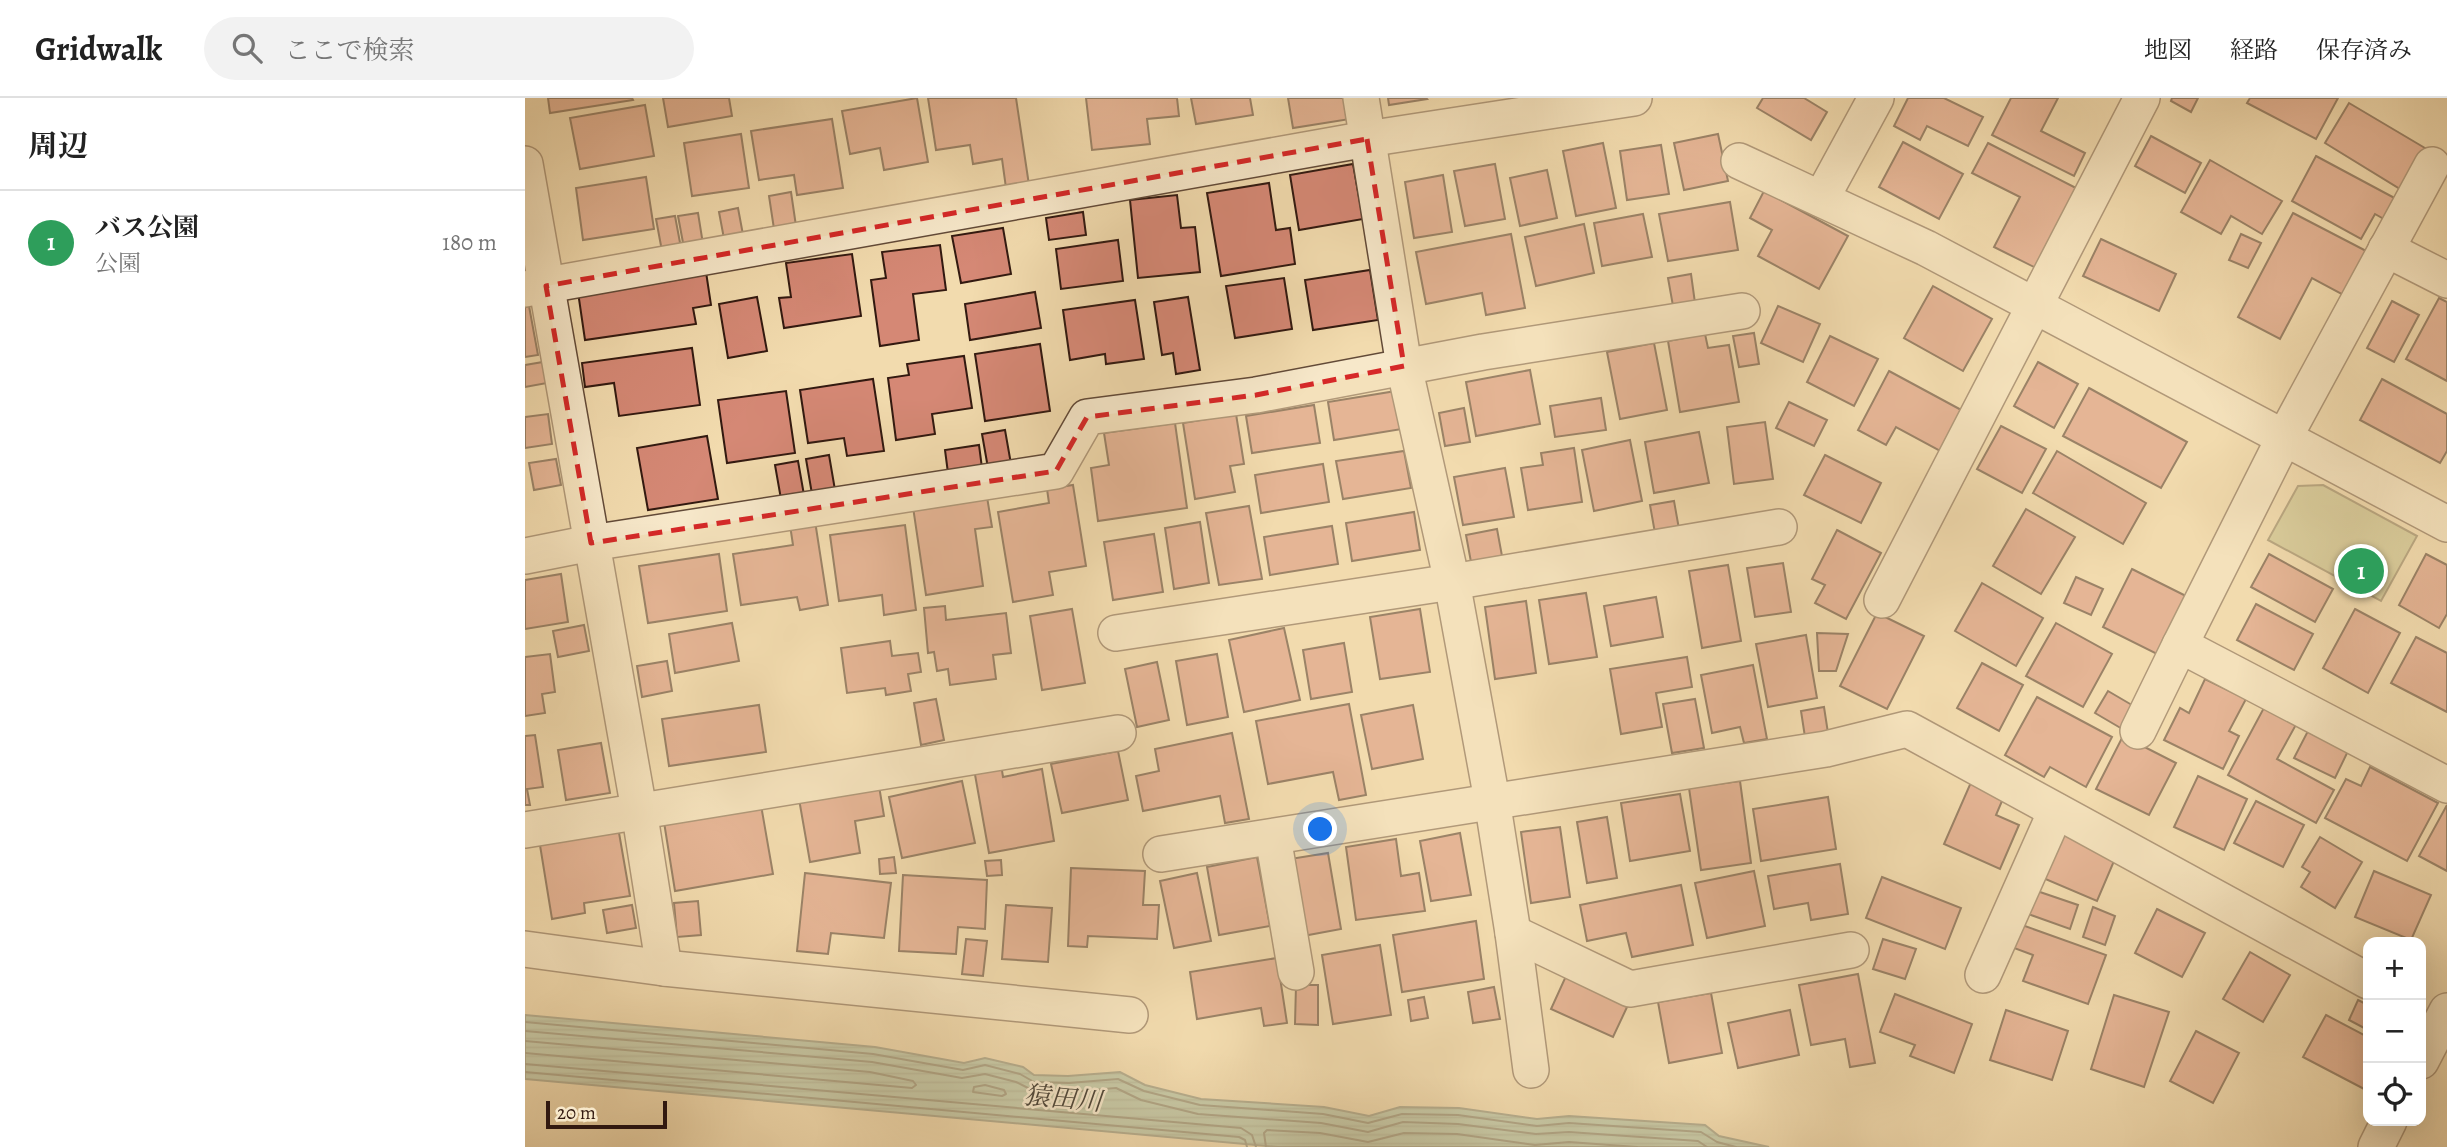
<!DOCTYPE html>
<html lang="ja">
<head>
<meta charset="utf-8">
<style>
  body { margin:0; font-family:Alegreya,"Noto Serif JP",serif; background:#f2f2f2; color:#222 }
  .controls { position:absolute; right:21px; bottom:21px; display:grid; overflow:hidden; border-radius:14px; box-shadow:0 7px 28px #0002 }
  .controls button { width:63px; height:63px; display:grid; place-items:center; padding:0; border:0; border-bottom:2px solid #e0e0e0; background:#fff; color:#222; font:35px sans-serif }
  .scale { position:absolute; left:21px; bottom:18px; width:121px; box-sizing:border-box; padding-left:7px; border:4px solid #321910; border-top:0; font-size:19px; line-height:24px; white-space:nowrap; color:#321910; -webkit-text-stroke:5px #f7e8ca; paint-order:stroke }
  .you { position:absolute; left:796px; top:732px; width:24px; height:24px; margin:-18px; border:5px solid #fff; border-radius:50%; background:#1a73e8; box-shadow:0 0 0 10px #1a73e833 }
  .badge { display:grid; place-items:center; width:46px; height:46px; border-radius:50%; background:#db2777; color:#fff; font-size:23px; font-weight:700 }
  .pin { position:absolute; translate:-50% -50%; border:4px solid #fff; box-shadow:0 2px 7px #0006 }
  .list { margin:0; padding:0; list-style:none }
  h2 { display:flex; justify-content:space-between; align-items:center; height:91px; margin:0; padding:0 28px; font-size:30px }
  h2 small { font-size:23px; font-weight:400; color:#767676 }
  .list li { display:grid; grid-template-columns:46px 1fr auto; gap:21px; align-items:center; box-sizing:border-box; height:105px; padding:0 28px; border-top:2px solid #e0e0e0 }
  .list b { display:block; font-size:26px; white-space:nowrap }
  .list p { margin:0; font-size:23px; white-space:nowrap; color:#767676 }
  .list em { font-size:23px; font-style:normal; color:#767676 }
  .icon { flex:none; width:38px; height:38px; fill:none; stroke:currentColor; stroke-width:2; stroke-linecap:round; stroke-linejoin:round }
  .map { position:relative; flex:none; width:1922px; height:1049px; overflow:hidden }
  header { display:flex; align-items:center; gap:42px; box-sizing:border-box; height:98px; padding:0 35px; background:#fff; border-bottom:2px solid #e0e0e0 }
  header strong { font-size:33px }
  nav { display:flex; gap:38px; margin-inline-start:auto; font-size:24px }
  .search { width:490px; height:63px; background:#f2f2f2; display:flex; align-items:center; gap:18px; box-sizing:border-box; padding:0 24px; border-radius:38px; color:#767676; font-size:26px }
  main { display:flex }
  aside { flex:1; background:#fff }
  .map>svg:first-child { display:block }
  .green { fill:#bfbe87; stroke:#786c4c; stroke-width:2 }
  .water { fill:url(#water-rules); stroke:#727b69; stroke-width:2 }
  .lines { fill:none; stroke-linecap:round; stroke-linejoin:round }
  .shore { stroke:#676a5a; stroke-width:2 }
  .building { fill:#d58875; stroke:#321910; stroke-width:2 }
  .street-casing { stroke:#624a38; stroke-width:38 }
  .street { stroke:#f7e8ca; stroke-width:35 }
  .marked { fill:none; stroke:#d62828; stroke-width:5; stroke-dasharray:14 9; stroke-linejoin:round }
  .labels { text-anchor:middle; stroke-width:5; stroke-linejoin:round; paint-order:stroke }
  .water-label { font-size:26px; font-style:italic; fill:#524a3c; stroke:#f7e8ca }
</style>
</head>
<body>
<header>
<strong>Gridwalk</strong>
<div class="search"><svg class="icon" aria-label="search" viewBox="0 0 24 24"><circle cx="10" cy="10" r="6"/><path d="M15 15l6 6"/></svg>ここで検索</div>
<nav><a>地図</a><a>経路</a><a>保存済み</a></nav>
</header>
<main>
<aside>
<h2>周辺<small></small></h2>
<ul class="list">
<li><span class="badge" style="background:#2e9e5b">1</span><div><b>バス公園</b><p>公園</p></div><em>180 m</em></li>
</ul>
</aside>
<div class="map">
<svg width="1922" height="1049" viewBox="0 0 1922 1049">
  <defs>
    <pattern id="water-rules" width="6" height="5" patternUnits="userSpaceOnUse" patternTransform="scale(1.75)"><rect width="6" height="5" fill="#9cbca4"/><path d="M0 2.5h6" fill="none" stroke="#87a18c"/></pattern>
  </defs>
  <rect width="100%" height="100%" fill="#f2dbae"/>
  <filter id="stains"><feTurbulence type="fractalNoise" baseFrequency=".00286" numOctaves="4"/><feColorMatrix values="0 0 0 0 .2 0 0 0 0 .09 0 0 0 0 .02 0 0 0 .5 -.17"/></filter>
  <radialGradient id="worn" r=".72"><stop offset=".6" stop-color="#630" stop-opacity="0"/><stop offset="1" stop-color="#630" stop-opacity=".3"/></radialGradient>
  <polygon class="green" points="1798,387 1892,438 1856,503 1743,442 1773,388"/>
  <polygon class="water" points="0,917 350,949 439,965 460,960 498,969 509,977 543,978 595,974 620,987 676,1001 799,1009 844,1018 875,1009 934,1010 1012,1021 1044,1018 1180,1027 1194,1038 1244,1049 753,1049 0,981"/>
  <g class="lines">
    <g class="shore">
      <polyline points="0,924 348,956 438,972 460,967 495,976 509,984 544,985 593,981 619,993 675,1007 798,1016 843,1025 877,1016 933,1017 1012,1028 1044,1025 1176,1034 1192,1044 1211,1049"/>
      <polyline points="0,933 347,964 437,980 460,976 491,984 509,993 544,994 591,990 616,1002 673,1016 796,1025 843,1034 878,1024 933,1026 1011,1036 1044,1034 1173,1043 1182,1049"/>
      <polyline points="0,943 345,974 388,983 391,987 387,990 0,955"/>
      <polyline points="0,966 716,1030 727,1037 731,1049"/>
      <polyline points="0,974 714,1039 720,1042 722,1049"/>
      <polygon points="460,987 479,992 481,996 477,998 448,994 449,989"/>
      <polyline points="741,1049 739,1035 742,1032 795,1035 843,1044 879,1035 932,1036 1010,1047 1044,1044 1112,1049"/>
    </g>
  </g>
  <g class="building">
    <polygon points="23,0 107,0 108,2 25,15"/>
    <polygon points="138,0 204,0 207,18 143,29"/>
    <polygon points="392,0 403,64 359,72 355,50 325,56 317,13"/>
    <polygon points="403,0 491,0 504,87 481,90 477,61 448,66 445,47 411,52"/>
    <polygon points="561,0 652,0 654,18 622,21 625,46 567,52"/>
    <polygon points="666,0 725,0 728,17 671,26"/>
    <polygon points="763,0 822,0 825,21 768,30"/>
    <polygon points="863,0 901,0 902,1 864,7"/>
    <polygon points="1238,0 1279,0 1302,14 1286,42 1232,10"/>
    <polygon points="1383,0 1419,0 1458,19 1443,48 1402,28 1395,42 1369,28"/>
    <polygon points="1486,0 1533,0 1516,33 1560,55 1549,78 1467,37"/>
    <polygon points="1647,0 1673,0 1666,14 1646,3"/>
    <polygon points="1725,0 1813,0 1791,41 1722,5"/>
    <polygon points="1824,5 1905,53 1880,94 1800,45"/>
    <polygon points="120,7 129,58 55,71 45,20"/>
    <polygon points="307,21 318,90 272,97 269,77 234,82 226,33"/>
    <polygon points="216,36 224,90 167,98 159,45"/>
    <polygon points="1193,36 1203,83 1159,92 1149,45"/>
    <polygon points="1626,38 1676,65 1660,95 1610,68"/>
    <polygon points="1378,44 1438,76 1414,121 1354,89"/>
    <polygon points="1078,45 1091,110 1051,118 1038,53"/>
    <polygon points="1463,45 1551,90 1511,170 1469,149 1495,99 1447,75"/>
    <polygon points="1136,47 1144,96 1102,102 1095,53"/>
    <polygon points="1791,58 1877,104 1866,125 1850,116 1836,141 1767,103"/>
    <polygon points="1685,62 1757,103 1737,136 1706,118 1696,136 1656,114"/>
    <polygon points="828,66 838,121 774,132 765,77"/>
    <polygon points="970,66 980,121 940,128 929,73"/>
    <polygon points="1022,72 1032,120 995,128 985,80"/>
    <polygon points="918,77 927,134 889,140 880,84"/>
    <polygon points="121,79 129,131 58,142 51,90"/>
    <polygon points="744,85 751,132 765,130 770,166 696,178 682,95"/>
    <polygon points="1239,93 1323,138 1294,191 1233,158 1247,132 1225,120"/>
    <polygon points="266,94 271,128 249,131 244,98"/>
    <polygon points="652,97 656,130 670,129 675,174 613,180 605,102"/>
    <polygon points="1205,104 1213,152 1143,163 1134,116"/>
    <polygon points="213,110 219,142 200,146 194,114"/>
    <polygon points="558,114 561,137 524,142 521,120"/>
    <polygon points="173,115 178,146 159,150 153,118"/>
    <polygon points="1768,115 1847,156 1824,200 1787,180 1755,241 1713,219"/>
    <polygon points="1118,116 1127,159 1077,168 1069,125"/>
    <polygon points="150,118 156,150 137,153 131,121"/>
    <polygon points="1059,126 1069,175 1011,188 1000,139"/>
    <polygon points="478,130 486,176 436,185 427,138"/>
    <polygon points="986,136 1000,210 961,217 957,195 901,206 891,154"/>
    <polygon points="1716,136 1736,145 1723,170 1704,162"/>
    <polygon points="1576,141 1651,176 1634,213 1558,178"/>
    <polygon points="593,142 598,183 536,191 531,151"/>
    <polygon points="415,147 421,192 388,196 394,242 355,248 346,182 361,180 357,154"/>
    <polygon points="327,156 336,218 259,230 254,200 266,199 261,165"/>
    <polygon points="845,172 853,222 788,232 780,182"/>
    <polygon points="181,174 186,207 168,210 171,226 60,242 53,194"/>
    <polygon points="1166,176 1170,205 1148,208 1143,180"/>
    <polygon points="759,180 767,231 710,240 701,188"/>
    <polygon points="1408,188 1467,221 1438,273 1379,240"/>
    <polygon points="510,194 516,230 445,242 440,206"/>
    <polygon points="232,199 242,253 203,260 194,206"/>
    <polygon points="663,199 675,272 651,276 648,255 637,257 629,204"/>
    <polygon points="1914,200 1922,204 1922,283 1881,261"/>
    <polygon points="610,202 619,261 581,266 580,256 545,262 538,212"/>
    <polygon points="1867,203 1894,217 1869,264 1842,250"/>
    <polygon points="0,208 4,208 13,257 0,259"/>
    <polygon points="1253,208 1295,226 1278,264 1236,245"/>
    <polygon points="1229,235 1234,266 1214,269 1208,238"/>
    <polygon points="1180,236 1183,250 1204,247 1214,304 1155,314 1143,243"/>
    <polygon points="1305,238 1353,261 1329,308 1282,284"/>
    <polygon points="1129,245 1142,312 1095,321 1082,254"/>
    <polygon points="515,246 525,313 460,323 450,256"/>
    <polygon points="167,250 175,307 94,318 89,285 60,289 57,265"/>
    <polygon points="439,258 447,310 407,316 410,336 371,342 363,280 384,277 382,266"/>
    <polygon points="18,264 22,285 0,289 0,267"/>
    <polygon points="1513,264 1553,286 1529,330 1489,308"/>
    <polygon points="1005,272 1015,326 951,338 941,284"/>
    <polygon points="1364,273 1440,314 1417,354 1371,329 1361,347 1333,332"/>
    <polygon points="348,281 359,353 322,358 319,340 283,345 275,292"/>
    <polygon points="1857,281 1922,316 1922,353 1915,365 1835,322"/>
    <polygon points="1564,290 1662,344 1636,390 1538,338"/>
    <polygon points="261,293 270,355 202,365 193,302"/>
    <polygon points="871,293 877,331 809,342 803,304"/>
    <polygon points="1076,300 1081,332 1030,339 1025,308"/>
    <polygon points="1264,304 1302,322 1289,348 1251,330"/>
    <polygon points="789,307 795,345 727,355 721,318"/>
    <polygon points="939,310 945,344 920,348 914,315"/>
    <polygon points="23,316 27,346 0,350 0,319"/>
    <polygon points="711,316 719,366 705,368 710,394 670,401 658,325"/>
    <polygon points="1240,324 1248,381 1209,386 1202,329"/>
    <polygon points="650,325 662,410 573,423 566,370 584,367 579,335"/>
    <polygon points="1476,328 1521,351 1497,395 1452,371"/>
    <polygon points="480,332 486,366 463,370 457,336"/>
    <polygon points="1174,334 1184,385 1129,395 1120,344"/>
    <polygon points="182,338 193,401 123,412 112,350"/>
    <polygon points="1105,342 1117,403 1069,413 1057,352"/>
    <polygon points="454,347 457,370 423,375 420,352"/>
    <polygon points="1049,350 1057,404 1003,412 996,370 1018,367 1016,355"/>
    <polygon points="879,353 886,390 818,401 811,363"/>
    <polygon points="1532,353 1621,405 1598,446 1508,395"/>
    <polygon points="304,357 310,392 287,396 281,361"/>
    <polygon points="1300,357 1356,385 1336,425 1279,397"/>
    <polygon points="31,361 36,387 9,392 4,365"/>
    <polygon points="273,363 279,397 256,401 250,367"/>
    <polygon points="798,366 804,404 736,415 730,377"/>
    <polygon points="980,370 989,419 938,427 929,379"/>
    <polygon points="548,387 561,468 524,474 528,497 488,504 473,414 524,405 522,391"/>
    <polygon points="462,399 467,429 450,431 458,488 401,497 388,409"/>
    <polygon points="1149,403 1154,431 1130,435 1125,407"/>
    <polygon points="724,408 737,481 694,487 681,415"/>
    <polygon points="1501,411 1550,439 1516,496 1468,468"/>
    <polygon points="889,414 895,452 827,463 821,425"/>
    <polygon points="290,423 303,507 275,512 272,499 216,507 208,456 268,447 265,427"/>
    <polygon points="675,424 684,485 649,491 640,430"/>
    <polygon points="380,427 391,512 359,517 357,497 314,503 305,437"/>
    <polygon points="807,428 813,466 745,477 739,439"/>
    <polygon points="972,431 977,458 946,464 941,437"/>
    <polygon points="1312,432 1356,455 1321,521 1290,505 1300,487 1287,481"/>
    <polygon points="629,436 638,494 588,502 579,444"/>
    <polygon points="194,456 202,513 123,525 114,468"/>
    <polygon points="1744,456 1808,491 1790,524 1726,489"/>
    <polygon points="1901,456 1922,467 1922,516 1914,530 1874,507"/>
    <polygon points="1258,465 1266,514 1230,519 1222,470"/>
    <polygon points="1203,467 1216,543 1177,550 1164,473"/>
    <polygon points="1607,471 1663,499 1634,557 1578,529"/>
    <polygon points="36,476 43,524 0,531 0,482"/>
    <polygon points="1551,479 1578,491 1566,517 1539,505"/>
    <polygon points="1457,485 1518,520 1491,568 1430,533"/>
    <polygon points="1061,495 1072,559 1024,566 1014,502"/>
    <polygon points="1131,499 1138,539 1086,548 1079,508"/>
    <polygon points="1001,503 1011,575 970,581 960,509"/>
    <polygon points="1731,506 1788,536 1769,572 1712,542"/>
    <polygon points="420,508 421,522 481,515 486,555 468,557 471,581 425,587 423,571 412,573 409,554 403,555 399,510"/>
    <polygon points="547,511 560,585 517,592 505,518"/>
    <polygon points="895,511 905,574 855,581 845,519"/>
    <polygon points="1830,511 1875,535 1843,595 1798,570"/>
    <polygon points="1352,515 1399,538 1362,611 1315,588"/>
    <polygon points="207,525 214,563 150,575 144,536"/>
    <polygon points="1531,525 1587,556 1558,609 1501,578"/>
    <polygon points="59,527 64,553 33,559 28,533"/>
    <polygon points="759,530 775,602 719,614 704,542"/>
    <polygon points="1292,535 1323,536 1311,573 1294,573"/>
    <polygon points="1281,537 1292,600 1243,609 1231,546"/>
    <polygon points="1891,539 1922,555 1922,614 1866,585"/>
    <polygon points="365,543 367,558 393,555 396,574 383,576 386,593 361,597 360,590 322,595 316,550"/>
    <polygon points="819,545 827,594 786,601 778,552"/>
    <polygon points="25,556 30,594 17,596 20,615 0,618 0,559"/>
    <polygon points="692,556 703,619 662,627 651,563"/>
    <polygon points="1162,559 1167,589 1131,595 1137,629 1096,636 1085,571"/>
    <polygon points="142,563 147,593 117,599 112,568"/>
    <polygon points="632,564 644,622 612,629 600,571"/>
    <polygon points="1457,565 1498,587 1474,633 1432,610"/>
    <polygon points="1228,567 1242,641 1219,645 1215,629 1187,635 1176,577"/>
    <polygon points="1680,581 1721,601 1704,633 1714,638 1698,671 1639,642 1655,610 1664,615"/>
    <polygon points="1583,593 1612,610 1599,632 1570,615"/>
    <polygon points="1512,599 1587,639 1561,689 1525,669 1519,679 1480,657"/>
    <polygon points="411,601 419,642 396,647 389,605"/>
    <polygon points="1170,601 1179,650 1147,655 1138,606"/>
    <polygon points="824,606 841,697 814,702 808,674 743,686 731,623"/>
    <polygon points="1741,606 1773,623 1752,661 1809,692 1791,725 1703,677"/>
    <polygon points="234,607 241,654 144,668 137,621"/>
    <polygon points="888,607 898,661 847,671 836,617"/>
    <polygon points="1299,609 1303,635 1280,639 1276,613"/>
    <polygon points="1784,631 1824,651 1810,680 1769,660"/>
    <polygon points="707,635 724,721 700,725 695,698 618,713 611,678 634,673 630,651"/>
    <polygon points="10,637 18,689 2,691 5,707 0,707 0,638"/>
    <polygon points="1598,638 1651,665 1624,717 1571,691"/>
    <polygon points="76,645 85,695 41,702 33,652"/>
    <polygon points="593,653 603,702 537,715 526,666"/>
    <polygon points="476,666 478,679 517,671 529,743 464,755 449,671"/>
    <polygon points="1845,669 1913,705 1882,763 1800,720 1821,681 1836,688"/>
    <polygon points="1673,678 1722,701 1699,752 1649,729"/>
    <polygon points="1447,682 1480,696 1471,717 1494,727 1475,771 1419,746"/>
    <polygon points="437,683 450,745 377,760 364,699"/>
    <polygon points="1215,683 1226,765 1176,772 1164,690"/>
    <polygon points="354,688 359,718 330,723 335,755 285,764 274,701"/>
    <polygon points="1155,696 1165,753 1105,763 1096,705"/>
    <polygon points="1303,699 1311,751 1236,763 1228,711"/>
    <polygon points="1731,703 1779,727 1758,769 1709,745"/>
    <polygon points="236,707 248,776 150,793 139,724"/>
    <polygon points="1922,707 1922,773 1894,758"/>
    <polygon points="1082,719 1092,780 1062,785 1052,724"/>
    <polygon points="93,729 105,798 59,805 60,815 27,821 14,741"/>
    <polygon points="1035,729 1045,799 1006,805 996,734"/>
    <polygon points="1537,733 1592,756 1572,803 1518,780"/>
    <polygon points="935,735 946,797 906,803 895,743"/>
    <polygon points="1795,739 1837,764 1810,810 1776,789 1785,774 1777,769"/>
    <polygon points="871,741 876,778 894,775 900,813 831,822 821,749"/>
    <polygon points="803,755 816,831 778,838 765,761"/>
    <polygon points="369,759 371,775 355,776 354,761"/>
    <polygon points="732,759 745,828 694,837 682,769"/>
    <polygon points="476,762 477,777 462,778 460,763"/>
    <polygon points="1315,766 1323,816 1286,822 1283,805 1249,811 1243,778"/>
    <polygon points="546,770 620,773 618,807 634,807 632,841 563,838 562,849 543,848"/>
    <polygon points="1229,773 1240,828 1182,840 1170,785"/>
    <polygon points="1849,773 1906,797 1886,842 1830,819"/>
    <polygon points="280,775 366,785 359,840 306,835 303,856 272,853"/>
    <polygon points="672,775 686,843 649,850 635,783"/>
    <polygon points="378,777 462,782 460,831 433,829 431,856 374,853"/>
    <polygon points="1357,779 1436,810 1420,851 1341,820"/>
    <polygon points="1156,787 1168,847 1107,859 1101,835 1062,843 1055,807"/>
    <polygon points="1512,793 1553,807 1545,831 1503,816"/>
    <polygon points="173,803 176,837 152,839 149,805"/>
    <polygon points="107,807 111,830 82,835 78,812"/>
    <polygon points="481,807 527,810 523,864 477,861"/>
    <polygon points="1568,809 1590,818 1580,847 1558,839"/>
    <polygon points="1632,811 1680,835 1657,879 1610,855"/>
    <polygon points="951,823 959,881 877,894 868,837"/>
    <polygon points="1497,827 1581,857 1563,906 1498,883 1508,857 1489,850"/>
    <polygon points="441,841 462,843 458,878 437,876"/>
    <polygon points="1358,841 1391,851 1380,881 1348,871"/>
    <polygon points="855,847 866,917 808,926 797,857"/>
    <polygon points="1725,854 1765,877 1738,924 1698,901"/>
    <polygon points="752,860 762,925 739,928 736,910 672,921 665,874"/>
    <polygon points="1333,876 1350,965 1325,969 1320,941 1286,947 1274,887"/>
    <polygon points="1041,878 1103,907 1088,939 1026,911"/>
    <polygon points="771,887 793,887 793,927 770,926"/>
    <polygon points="969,889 975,921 948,925 943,894"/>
    <polygon points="1186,895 1197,955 1144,965 1133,904"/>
    <polygon points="1370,896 1447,926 1429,975 1385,958 1390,947 1355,934"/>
    <polygon points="1589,897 1644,914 1619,989 1566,971"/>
    <polygon points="899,899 903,920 886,923 883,902"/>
    <polygon points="1833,902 1843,907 1843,932 1824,922"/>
    <polygon points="1265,912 1274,957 1213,970 1203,925"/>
    <polygon points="1481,912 1543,933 1527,982 1465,962"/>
    <polygon points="1801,917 1843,939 1843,993 1778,959"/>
    <polygon points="1671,933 1714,955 1688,1005 1645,983"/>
  </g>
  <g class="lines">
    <defs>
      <g id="street">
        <polyline points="836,0 879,268 927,484 967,702 988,835 1006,972"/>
        <polyline points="1214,63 1401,150 1922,426"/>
        <polyline points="0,66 114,712 139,870"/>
        <polyline points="1907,67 1759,340 1655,547 1922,687"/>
        <polyline points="1296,101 1351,0"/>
        <polyline points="1861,151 1922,182"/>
        <polyline points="0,191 842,41 1109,0"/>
        <polyline points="0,458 66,445 531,373 562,319 731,297 958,254 1217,213"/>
        <polyline points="1357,502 1617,0"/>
        <polyline points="591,535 927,484 1254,429"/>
        <polyline points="1613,633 1655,547"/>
        <polyline points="0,732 593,635"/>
        <polyline points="748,739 771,874"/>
        <polyline points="636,756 1301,651 1382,631 1843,883"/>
        <polyline points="988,835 1105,891 1326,852"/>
        <polyline points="0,851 139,870 605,917"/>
        <polyline points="1458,877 1531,713"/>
        <polyline points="1896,963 1922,913"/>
        <polyline points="1851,1049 1864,1023"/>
      </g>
    </defs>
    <use href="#street" class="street-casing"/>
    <use href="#street" class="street"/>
  </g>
  <path d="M0 0H1922V1049H0ZM842,41L879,268L731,297L562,319L531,373L66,445L21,188Z" fill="#f2dbae" fill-opacity=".55" fill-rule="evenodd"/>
  <path class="marked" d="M842,41L879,268L731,297L562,319L531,373L66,445L21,188Z"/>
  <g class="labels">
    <g class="water-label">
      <text transform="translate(538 1000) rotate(5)" y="9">猿田川</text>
    </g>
  </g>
  <rect width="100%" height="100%" filter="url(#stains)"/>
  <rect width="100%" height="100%" fill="url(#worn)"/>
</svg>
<div class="controls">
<button>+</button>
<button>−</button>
<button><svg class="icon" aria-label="locate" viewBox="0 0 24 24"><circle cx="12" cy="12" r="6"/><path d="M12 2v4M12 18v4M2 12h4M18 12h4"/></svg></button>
</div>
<div class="scale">20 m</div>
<div class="you"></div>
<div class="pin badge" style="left:1836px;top:473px;background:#2e9e5b">1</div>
</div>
</main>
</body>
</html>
